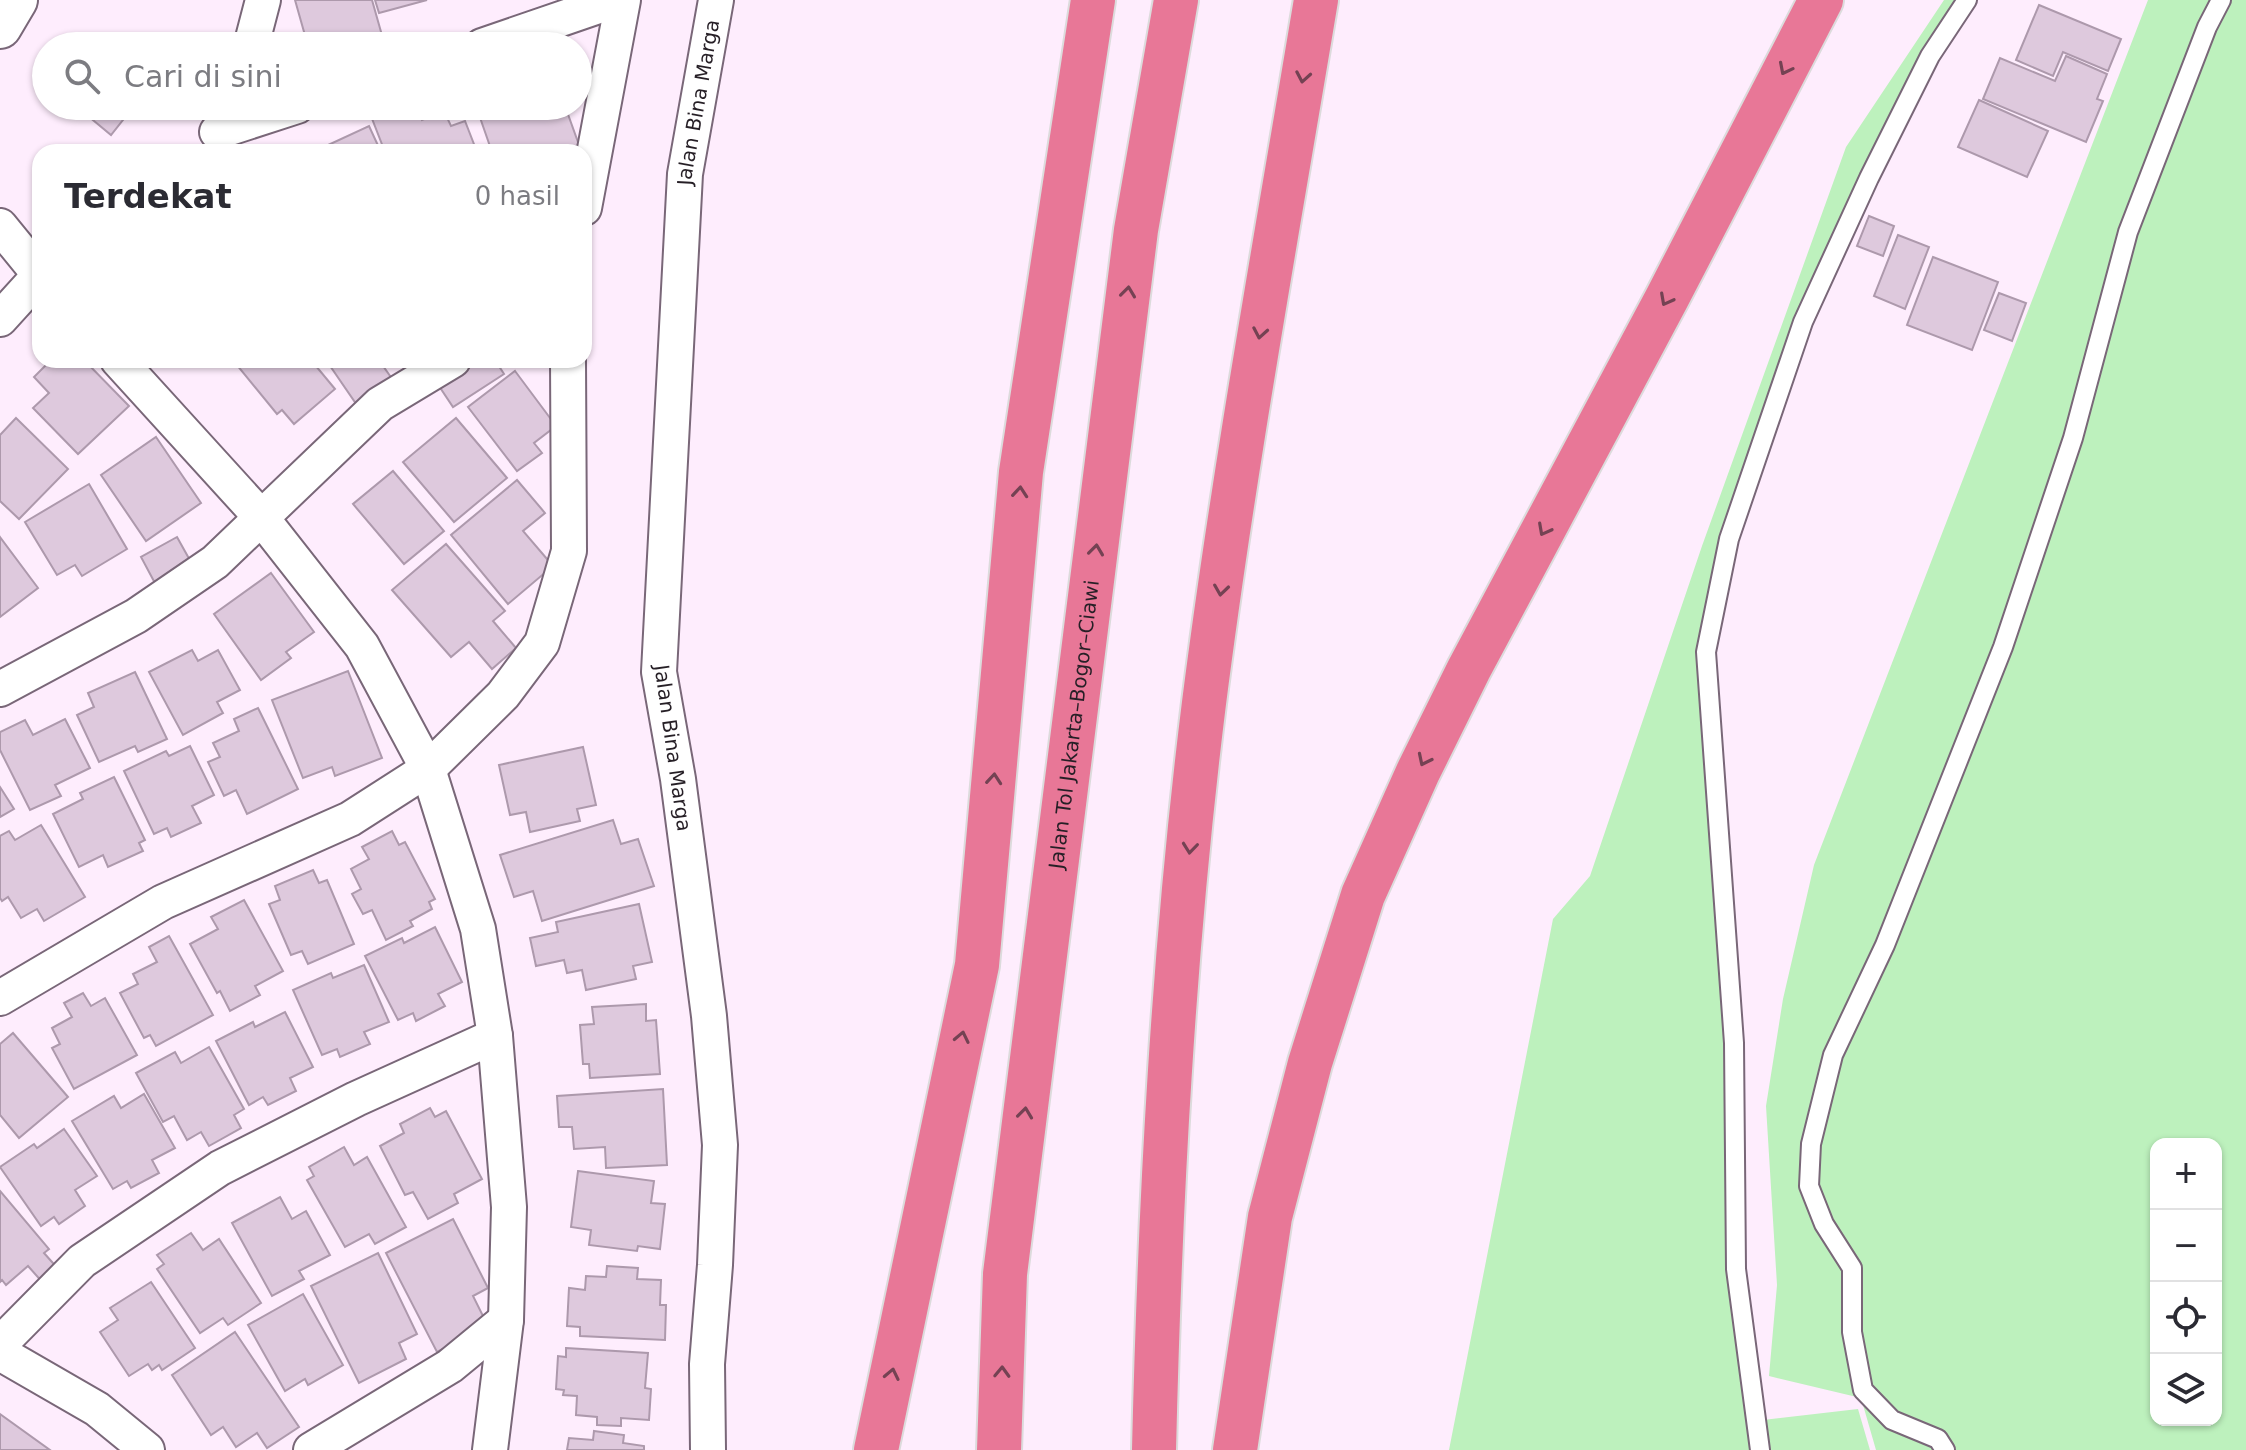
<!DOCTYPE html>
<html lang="id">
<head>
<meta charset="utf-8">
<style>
  body { margin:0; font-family:"DejaVu Sans",sans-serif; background:#f7f7f7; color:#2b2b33 }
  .controls { position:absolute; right:24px; bottom:24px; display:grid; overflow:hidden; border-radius:16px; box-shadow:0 2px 6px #0004 }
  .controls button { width:72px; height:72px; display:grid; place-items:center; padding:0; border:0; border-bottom:2px solid #e1e1e2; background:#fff; color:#2b2b33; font:40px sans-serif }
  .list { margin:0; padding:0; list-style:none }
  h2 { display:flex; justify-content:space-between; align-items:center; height:104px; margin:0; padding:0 32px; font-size:34px }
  h2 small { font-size:26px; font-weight:400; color:#7c7c81 }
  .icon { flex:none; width:44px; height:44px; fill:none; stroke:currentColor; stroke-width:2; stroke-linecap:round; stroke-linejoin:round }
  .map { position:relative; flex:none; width:2246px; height:1450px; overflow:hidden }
  .search { position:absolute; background:#fff; box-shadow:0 2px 6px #0004; left:32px; top:32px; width:560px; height:88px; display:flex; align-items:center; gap:20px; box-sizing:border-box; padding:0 28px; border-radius:44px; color:#7c7c81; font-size:30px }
  .panel { position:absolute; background:#fff; box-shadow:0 2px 6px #0004; left:32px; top:144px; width:560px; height:224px; border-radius:24px }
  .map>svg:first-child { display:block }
  .green { fill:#bdf1bd; fill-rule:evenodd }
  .building { fill:#dec9dd; stroke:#ad99ac; stroke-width:2 }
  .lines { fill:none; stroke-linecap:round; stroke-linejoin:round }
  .service-casing { stroke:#796778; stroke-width:22 }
  .minor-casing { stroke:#796778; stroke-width:38 }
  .tertiary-casing { stroke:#796778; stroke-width:46 }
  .motorway-casing { stroke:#dcdbdc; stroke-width:48 }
  .service { stroke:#fff; stroke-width:18 }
  .minor { stroke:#fff; stroke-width:34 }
  .tertiary { stroke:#fff; stroke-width:42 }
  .motorway { stroke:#e87797; stroke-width:44 }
  .oneway { stroke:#744253 }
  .labels { text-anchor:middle; stroke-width:8; stroke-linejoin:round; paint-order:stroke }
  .street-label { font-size:20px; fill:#261f26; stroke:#fff }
</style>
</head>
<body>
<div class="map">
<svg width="2246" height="1450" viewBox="0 0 2246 1450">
  <rect width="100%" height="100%" fill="#feedfd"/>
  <g class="green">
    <polygon points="1944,0 1967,0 1803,322 1728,546 1706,652 1736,1269 1766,1450 1449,1450 1553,919 1590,876 1702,546 1846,147"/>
    <path d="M2148,0H2246V1450H1876L1861,1398L1769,1376L1777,1285L1766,1106L1783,999L1814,865ZM2156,1144H2216V1420H2156Z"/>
    <polygon points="1858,1409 1870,1450 1770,1450 1763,1420"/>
  </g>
  <g class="building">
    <polygon points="295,0 372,0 385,46 364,46 362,37 330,46 308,46"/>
    <polygon points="375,0 427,0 379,13"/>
    <polygon points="2039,5 2121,39 2108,71 2063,52 2053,76 2016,60"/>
    <polygon points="2066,56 2107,74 2097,99 2103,101 2086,142 1983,99 2000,58 2055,81"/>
    <polygon points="1979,100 2048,131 2027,177 1958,147"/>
    <polygon points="76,106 134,106 111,135"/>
    <polygon points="396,106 417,106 422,120 444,111 451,126 465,121 477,152 385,152 371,116"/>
    <polygon points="476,106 565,106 579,145 560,152 492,152"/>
    <polygon points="369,126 381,152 313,152"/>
    <polygon points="1869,216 1894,226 1883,256 1857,246"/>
    <polygon points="1898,235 1929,247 1905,309 1874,296"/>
    <polygon points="1933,257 1998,282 1972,350 1907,325"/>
    <polygon points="1999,293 2026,303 2012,341 1984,330"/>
    <polygon points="51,360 84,360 129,406 78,454 33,408 49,393 34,377"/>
    <polygon points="241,360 311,360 335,389 294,424 282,410 277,414 236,364"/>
    <polygon points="326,360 386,360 381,363 395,383 359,408"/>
    <polygon points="466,360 495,360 504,374 453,407 435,380"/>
    <polygon points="515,371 556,426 534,443 542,453 517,471 468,407"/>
    <polygon points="16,418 68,469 19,519 0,501 0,435"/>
    <polygon points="456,418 507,478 454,522 403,462"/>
    <polygon points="156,437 201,503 146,541 101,475"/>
    <polygon points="393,471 444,531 404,564 353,504"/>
    <polygon points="517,480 545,513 523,531 553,566 508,604 451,535"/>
    <polygon points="89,484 127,549 82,576 75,565 57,575 25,522"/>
    <polygon points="0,537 38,588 0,617"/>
    <polygon points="177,537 192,564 156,585 141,557"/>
    <polygon points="446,544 505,611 493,621 516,648 492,669 469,642 451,657 392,590"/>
    <polygon points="271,573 314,632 286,652 291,658 261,680 214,614"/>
    <polygon points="192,650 198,661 218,650 240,690 217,702 223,713 183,735 149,672"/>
    <polygon points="348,671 382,758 335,776 332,767 303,778 272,700"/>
    <polygon points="135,672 167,739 138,752 135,746 99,762 77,715 94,707 88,693"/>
    <polygon points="258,708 298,789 247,814 236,790 224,796 208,762 220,757 213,743 239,731 234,719"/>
    <polygon points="65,719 90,768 55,785 61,796 30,810 0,750 0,732 25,720 33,735"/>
    <polygon points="190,746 214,795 192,806 201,823 171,837 167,828 154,834 124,771 166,751 169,756"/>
    <polygon points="583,747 596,805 577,809 580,821 530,832 526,812 510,815 499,765"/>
    <polygon points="114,777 145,840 139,843 143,851 108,867 103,855 79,867 53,814 83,799 80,793"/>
    <polygon points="0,787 14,809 0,817"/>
    <polygon points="613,820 621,844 638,839 654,886 542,921 533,891 514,897 500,855"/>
    <polygon points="41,825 85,897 44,921 37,909 21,918 8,897 2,901 0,898 0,836 9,831 15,840"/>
    <polygon points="392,831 399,845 405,842 435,899 429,902 432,909 410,921 413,926 386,940 372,910 363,914 352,894 361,889 351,869 369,859 362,847"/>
    <polygon points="313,870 319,883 327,880 354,944 308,964 302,951 291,955 269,904 280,900 275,886"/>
    <polygon points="244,900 283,971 255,986 260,995 230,1011 220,991 217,993 190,944 218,929 211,917"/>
    <polygon points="639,904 652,962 633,966 636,979 586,990 582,970 567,973 564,960 536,966 530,938 558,932 556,922"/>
    <polygon points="435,927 462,982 438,994 445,1006 416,1021 413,1013 398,1020 365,956 402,938 404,943"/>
    <polygon points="169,936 213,1015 156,1046 150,1035 144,1038 120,993 138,984 133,974 157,962 149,947"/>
    <polygon points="364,965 389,1022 364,1032 370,1044 340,1057 337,1049 322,1055 293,990 331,973 333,978"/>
    <polygon points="83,993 91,1006 105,998 137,1055 74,1089 52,1048 60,1044 52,1028 72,1017 64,1003"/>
    <polygon points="646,1004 646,1021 656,1020 660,1074 590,1078 589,1064 583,1064 580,1025 594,1024 592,1007"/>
    <polygon points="285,1012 313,1067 290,1078 296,1091 268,1105 263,1097 249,1105 216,1041 253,1022 255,1027"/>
    <polygon points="13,1033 68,1097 19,1138 0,1115 0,1044"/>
    <polygon points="209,1047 244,1109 234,1115 241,1128 209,1146 201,1132 187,1140 174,1116 163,1122 136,1073 175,1052 181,1063"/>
    <polygon points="663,1089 667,1165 606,1168 605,1147 574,1149 572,1127 559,1127 557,1096"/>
    <polygon points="144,1094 175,1148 152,1160 159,1173 131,1188 127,1181 113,1189 72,1121 114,1096 121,1108"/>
    <polygon points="430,1108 435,1117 446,1111 482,1179 454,1194 458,1203 428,1219 413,1192 405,1195 380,1146 404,1133 400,1124"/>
    <polygon points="64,1129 97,1176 75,1190 85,1206 59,1224 54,1217 41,1226 0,1167 34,1144 37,1148"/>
    <polygon points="344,1147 354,1165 367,1157 406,1227 375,1244 369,1234 345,1247 307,1180 314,1176 309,1167"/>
    <polygon points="578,1171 654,1181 651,1203 665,1204 660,1249 638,1246 637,1251 589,1245 591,1230 571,1227"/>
    <polygon points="0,1191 49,1249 44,1253 60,1271 44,1284 28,1266 6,1285 2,1280 0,1282"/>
    <polygon points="280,1197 292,1219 306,1211 330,1255 299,1271 304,1279 272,1296 232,1223"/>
    <polygon points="453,1219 488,1288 473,1296 488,1326 437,1352 386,1253"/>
    <polygon points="191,1233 203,1250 219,1239 261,1303 228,1325 223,1318 200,1333 157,1269 164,1264 157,1255"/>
    <polygon points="378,1253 417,1334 399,1343 406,1359 359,1383 311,1286"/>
    <polygon points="607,1266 638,1268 637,1279 661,1280 660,1305 666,1305 665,1340 580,1336 580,1327 567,1326 569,1288 585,1290 586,1276 606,1277"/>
    <polygon points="151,1282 195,1348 162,1370 159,1365 152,1370 148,1364 129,1376 100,1332 118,1320 110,1308"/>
    <polygon points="303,1294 343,1365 308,1385 305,1379 285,1391 248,1325"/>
    <polygon points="235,1332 299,1427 267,1448 257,1433 236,1447 223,1427 211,1435 172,1375"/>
    <polygon points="566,1348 648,1353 645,1388 651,1389 649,1420 621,1418 621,1426 597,1425 597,1417 576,1415 577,1396 563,1395 564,1390 556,1389 558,1356 566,1357"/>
    <polygon points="0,1414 50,1450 0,1450"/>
    <polygon points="594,1431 624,1435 623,1443 644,1446 644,1450 567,1450 569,1438 593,1440"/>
  </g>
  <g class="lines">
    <defs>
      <g id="service">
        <polyline points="1760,1450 1736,1269 1734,1043 1706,652 1729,539 1803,322 1869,178 1930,56 1967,0"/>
        <polyline points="1945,1450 1938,1439 1892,1420 1863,1390 1852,1332 1852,1268 1824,1224 1809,1186 1811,1144 1833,1055 1885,945 2003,647 2073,438 2128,232 2207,27 2221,0"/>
      </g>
      <g id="minor">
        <polyline points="251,46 263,0"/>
        <polyline points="482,46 616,0"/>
        <polyline points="217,132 297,106"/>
        <polyline points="584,208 623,0"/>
        <polyline points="0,226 40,275"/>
        <polyline points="0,319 40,275"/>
        <polyline points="118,360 260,516 362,646 428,769 478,929 495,1036 509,1207 506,1320 490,1450"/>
        <polyline points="0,689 136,616 215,562 380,404 453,360"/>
        <polyline points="0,998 163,902 350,819 428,769 503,695 542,643 569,551 568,360"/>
        <polyline points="0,1344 82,1261 220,1168 356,1099 495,1036"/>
        <polyline points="0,1353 97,1409 147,1450"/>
        <polyline points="311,1450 450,1366 506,1320"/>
        <path id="s1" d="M708,1450L707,1364L715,1265L720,1145L709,1016L678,779L659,672L685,174L716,0"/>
      </g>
      <polyline id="tertiary" points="0,27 16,0"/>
      <g id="motorway">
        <polyline points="876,1450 977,965 1021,472 1093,0"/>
        <path id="s2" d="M999,1450L1005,1274L1136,230L1176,0"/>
        <path d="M1154,1450C1160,1201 1173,951 1204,703C1234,468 1277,234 1316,0"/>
        <polyline points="1235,1450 1270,1217 1310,1063 1363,895 1418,772 1469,669 1667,298 1821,0"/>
      </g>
    </defs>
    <use href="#service" class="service-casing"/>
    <use href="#minor" class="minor-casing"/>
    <use href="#tertiary" class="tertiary-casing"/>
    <use href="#motorway" class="motorway-casing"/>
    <use href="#service" class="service"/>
    <use href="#minor" class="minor"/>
    <use href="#tertiary" class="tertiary"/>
    <use href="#motorway" class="motorway"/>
  </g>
  <defs><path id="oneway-chevron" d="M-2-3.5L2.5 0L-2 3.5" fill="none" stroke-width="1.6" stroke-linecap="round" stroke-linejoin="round" transform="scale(2)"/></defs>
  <g class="oneway">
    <use href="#oneway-chevron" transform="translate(1785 69) rotate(117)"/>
    <use href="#oneway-chevron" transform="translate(1303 77) rotate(100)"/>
    <use href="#oneway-chevron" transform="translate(1128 292) rotate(-83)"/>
    <use href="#oneway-chevron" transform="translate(1666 300) rotate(118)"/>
    <use href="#oneway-chevron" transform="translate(1260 333) rotate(100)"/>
    <use href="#oneway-chevron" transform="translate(1020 492) rotate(-85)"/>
    <use href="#oneway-chevron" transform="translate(1544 530) rotate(118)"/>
    <use href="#oneway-chevron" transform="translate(1096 550) rotate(-83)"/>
    <use href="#oneway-chevron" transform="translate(1221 590) rotate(98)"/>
    <use href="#oneway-chevron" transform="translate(1424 760) rotate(116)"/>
    <use href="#oneway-chevron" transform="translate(994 779) rotate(-85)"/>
    <use href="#oneway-chevron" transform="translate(1190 848) rotate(96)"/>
    <use href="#oneway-chevron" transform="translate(962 1037) rotate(-78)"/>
    <use href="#oneway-chevron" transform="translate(1025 1113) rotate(-83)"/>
    <use href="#oneway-chevron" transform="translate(1002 1372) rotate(-88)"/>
    <use href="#oneway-chevron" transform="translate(892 1374) rotate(-78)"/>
  </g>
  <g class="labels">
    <g class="street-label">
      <text dy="7" stroke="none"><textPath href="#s1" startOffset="1354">Jalan Bina Marga</textPath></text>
      <text dy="7" stroke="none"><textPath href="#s2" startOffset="730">Jalan Tol Jakarta–Bogor–Ciawi</textPath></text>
      <text transform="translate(673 748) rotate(82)" y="7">Jalan Bina Marga</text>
    </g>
  </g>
</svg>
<div class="controls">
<button>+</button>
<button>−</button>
<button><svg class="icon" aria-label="locate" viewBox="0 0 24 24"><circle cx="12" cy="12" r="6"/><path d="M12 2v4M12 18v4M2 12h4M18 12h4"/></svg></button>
<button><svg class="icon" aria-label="layers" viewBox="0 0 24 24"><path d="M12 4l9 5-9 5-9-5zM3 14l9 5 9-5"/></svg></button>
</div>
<div class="search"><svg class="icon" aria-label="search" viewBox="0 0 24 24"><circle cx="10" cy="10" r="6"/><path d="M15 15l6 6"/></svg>Cari di sini</div>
<section class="panel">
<h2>Terdekat<small>0 hasil</small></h2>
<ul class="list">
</ul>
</section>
</div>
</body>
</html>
